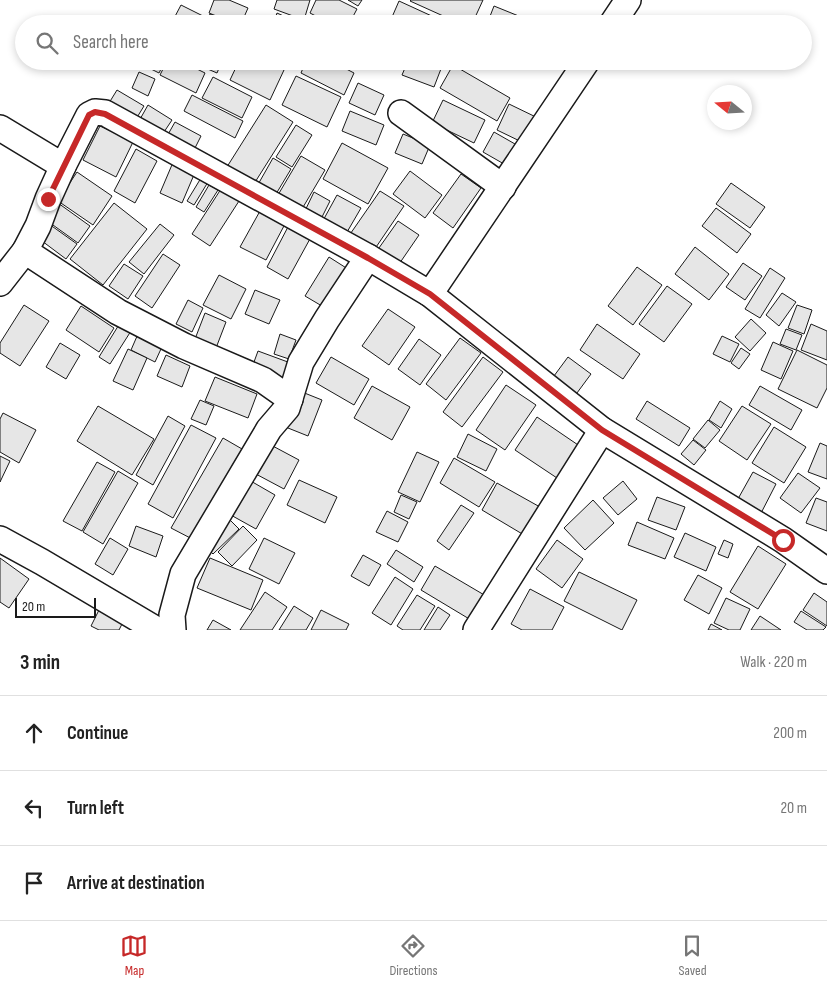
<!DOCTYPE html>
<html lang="en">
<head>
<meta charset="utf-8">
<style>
  body { margin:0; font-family:"Sofia Sans Condensed",sans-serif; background:#f2f2f2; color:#222 }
  .compass { position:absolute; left:707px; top:85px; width:45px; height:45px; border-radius:50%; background:#fff; box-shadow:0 2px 8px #0003; rotate:288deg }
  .scale { position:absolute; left:15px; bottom:12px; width:81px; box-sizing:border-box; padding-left:5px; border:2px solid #1a1a1a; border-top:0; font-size:14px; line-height:18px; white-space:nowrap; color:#1a1a1a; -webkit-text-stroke:4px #fff; paint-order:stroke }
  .stop { position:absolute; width:15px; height:15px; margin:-11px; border:4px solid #c62828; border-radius:50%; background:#fff }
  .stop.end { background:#c62828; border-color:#fff; box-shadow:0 1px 5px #0008 }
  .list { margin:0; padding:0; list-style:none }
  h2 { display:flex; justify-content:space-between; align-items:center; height:65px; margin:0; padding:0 20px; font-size:21px }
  h2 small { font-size:16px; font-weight:400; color:#767676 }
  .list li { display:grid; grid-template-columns:32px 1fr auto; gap:15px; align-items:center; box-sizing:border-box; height:75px; padding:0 20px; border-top:1px solid #e0e0e0 }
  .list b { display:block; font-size:19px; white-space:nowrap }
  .list em { font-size:16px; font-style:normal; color:#767676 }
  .icon { flex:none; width:28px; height:28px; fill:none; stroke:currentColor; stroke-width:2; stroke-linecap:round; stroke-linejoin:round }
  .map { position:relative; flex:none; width:827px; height:630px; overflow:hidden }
  .search { position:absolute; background:#fff; box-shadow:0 2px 8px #0003; left:15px; right:15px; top:15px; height:55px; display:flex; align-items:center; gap:12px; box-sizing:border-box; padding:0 18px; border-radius:28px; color:#767676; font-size:19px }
  .sheet { height:290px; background:#fff }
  nav { display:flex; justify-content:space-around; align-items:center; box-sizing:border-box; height:70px; border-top:1px solid #e0e0e0; background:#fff; font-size:14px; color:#767676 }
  nav a { display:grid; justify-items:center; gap:2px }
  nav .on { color:#c62828 }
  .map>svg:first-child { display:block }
  .building { fill:#e6e6e6; stroke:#1a1a1a }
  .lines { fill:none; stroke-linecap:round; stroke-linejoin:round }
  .minor-casing { stroke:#1a1a1a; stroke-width:28 }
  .minor { stroke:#fff; stroke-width:25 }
  .route { stroke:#c62828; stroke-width:6 }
</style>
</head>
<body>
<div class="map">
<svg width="827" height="630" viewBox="0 0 827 630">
  <rect width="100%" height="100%" fill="#fff"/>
  <g class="building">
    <polygon points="214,0 229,0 248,8 241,24 236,24 209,13"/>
    <polygon points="277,0 310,0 304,20 274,9"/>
    <polygon points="316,0 339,0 357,9 349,24 331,24 310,13"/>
    <polygon points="348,0 362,0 358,6"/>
    <polygon points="411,0 483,0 472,24 461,24 410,1"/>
    <polygon points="399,1 447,23 389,24"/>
    <polygon points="181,5 203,16 199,24 171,24"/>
    <polygon points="494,6 531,21 530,24 487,24"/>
    <polygon points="277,13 301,24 273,24"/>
    <polygon points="210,14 228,22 228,24 205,24"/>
    <polygon points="140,61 165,61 159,73 139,63"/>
    <polygon points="167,61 181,61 205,73 196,93 160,75"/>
    <polygon points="189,61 222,61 217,73"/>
    <polygon points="239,61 266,61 284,70 270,100 230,80"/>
    <polygon points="274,61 290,61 288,67"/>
    <polygon points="306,61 331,61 354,73 344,95 301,73"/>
    <polygon points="408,61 444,61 434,87 402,75"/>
    <polygon points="453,65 510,98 497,121 440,88"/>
    <polygon points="139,72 155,79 148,96 132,88"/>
    <polygon points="296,76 341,97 327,127 282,105"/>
    <polygon points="213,77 252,97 242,118 202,98"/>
    <polygon points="358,83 384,95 375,115 349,103"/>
    <polygon points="117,90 144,106 136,119 109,103"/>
    <polygon points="192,95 243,121 235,138 184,111"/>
    <polygon points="443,100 485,120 474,143 432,123"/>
    <polygon points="509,104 540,119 528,145 497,130"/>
    <polygon points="148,105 172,120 162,135 139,121"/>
    <polygon points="266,105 293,122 252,187 225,170"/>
    <polygon points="350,111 384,125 376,145 342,131"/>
    <polygon points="175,122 201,136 193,152 166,138"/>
    <polygon points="296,125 312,135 292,167 276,157"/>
    <polygon points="100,126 133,142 116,177 83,160"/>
    <polygon points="494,132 522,148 511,168 483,152"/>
    <polygon points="403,134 430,145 422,164 395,153"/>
    <polygon points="342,143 388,168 368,204 323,179"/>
    <polygon points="136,149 157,161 135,203 114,191"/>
    <polygon points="301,156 325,170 299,214 275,200"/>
    <polygon points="273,158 291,169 273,199 256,188"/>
    <polygon points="174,160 196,170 182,203 160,193"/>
    <polygon points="410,171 442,195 425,218 393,194"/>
    <polygon points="77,172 112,196 93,225 58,201"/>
    <polygon points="461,174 481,188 453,228 433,213"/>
    <polygon points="201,178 208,182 194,205 187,201"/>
    <polygon points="731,183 765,207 750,228 716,204"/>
    <polygon points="209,185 218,190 204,212 196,207"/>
    <polygon points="221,189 239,201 210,246 192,234"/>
    <polygon points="380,191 404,206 370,256 346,240"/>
    <polygon points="314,192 330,201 318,225 302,217"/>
    <polygon points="337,195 361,208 343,239 320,226"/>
    <polygon points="58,203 90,226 78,243 46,220"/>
    <polygon points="114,203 147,229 103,285 70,259"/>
    <polygon points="716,208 751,234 737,253 702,226"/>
    <polygon points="260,211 285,224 266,260 240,247"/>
    <polygon points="398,221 419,235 395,270 374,255"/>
    <polygon points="49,224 77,244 66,259 38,238"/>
    <polygon points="160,224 174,235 144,274 129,262"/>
    <polygon points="289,225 311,237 288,279 267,267"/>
    <polygon points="695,247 729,274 709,300 675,274"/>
    <polygon points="163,254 180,265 152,308 135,296"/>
    <polygon points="329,257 351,271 327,309 305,296"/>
    <polygon points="743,263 762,276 745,300 726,287"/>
    <polygon points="124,264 143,276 128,299 109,286"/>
    <polygon points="637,267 662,285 633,325 608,306"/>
    <polygon points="770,268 785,278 760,318 745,309"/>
    <polygon points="219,275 246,289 231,319 203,305"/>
    <polygon points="667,286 692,304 664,342 639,324"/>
    <polygon points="255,290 280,300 269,324 245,314"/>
    <polygon points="782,293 796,302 779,326 766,315"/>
    <polygon points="188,300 203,308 192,332 176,324"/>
    <polygon points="24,305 49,321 20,366 0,353 0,343"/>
    <polygon points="797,305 812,310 804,334 788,328"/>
    <polygon points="81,306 114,328 99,352 66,330"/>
    <polygon points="388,309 415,327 389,365 362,346"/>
    <polygon points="205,313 226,322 216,348 195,339"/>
    <polygon points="751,319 766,333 750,351 735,337"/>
    <polygon points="120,323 131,331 110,364 99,357"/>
    <polygon points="597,324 640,354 623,379 580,350"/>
    <polygon points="811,324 827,331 827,360 801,350"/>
    <polygon points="141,327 166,338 155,362 131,350"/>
    <polygon points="786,329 802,335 796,350 780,344"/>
    <polygon points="280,334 296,340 289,359 274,354"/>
    <polygon points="722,336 739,344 730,362 713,354"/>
    <polygon points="460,338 481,353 446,400 426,384"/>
    <polygon points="419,339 441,355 420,385 398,369"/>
    <polygon points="773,342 793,351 781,379 761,370"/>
    <polygon points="60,343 80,355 66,379 46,367"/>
    <polygon points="741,348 750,354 739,369 731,363"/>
    <polygon points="128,349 147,358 133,390 113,381"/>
    <polygon points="797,350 827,365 827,388 817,408 778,389"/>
    <polygon points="258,351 296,365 289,387 250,373"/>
    <polygon points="166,355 190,366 182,387 157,376"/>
    <polygon points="331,357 369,379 354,405 316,383"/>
    <polygon points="483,357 503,372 462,427 443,412"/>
    <polygon points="568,357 591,374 574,397 551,380"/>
    <polygon points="215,377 257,394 248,418 205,401"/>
    <polygon points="506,385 536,405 505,450 476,430"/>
    <polygon points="372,386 410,407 392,440 354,418"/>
    <polygon points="760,386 802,410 791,430 749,405"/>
    <polygon points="297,390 322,400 308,436 283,426"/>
    <polygon points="200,400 214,406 206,425 191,419"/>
    <polygon points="647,401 690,428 679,446 636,419"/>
    <polygon points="720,401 732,409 721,428 709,420"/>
    <polygon points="98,406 154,439 132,475 77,441"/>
    <polygon points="742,406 771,424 747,460 719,441"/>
    <polygon points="3,413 36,430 19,463 0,452 0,419"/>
    <polygon points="168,416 185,426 153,485 136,475"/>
    <polygon points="537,417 584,449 563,482 515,450"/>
    <polygon points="708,420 720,430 705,448 693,439"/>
    <polygon points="191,425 216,438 173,518 148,504"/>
    <polygon points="774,427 806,447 784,483 752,463"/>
    <polygon points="468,434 497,449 486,471 457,457"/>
    <polygon points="223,438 249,453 198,542 171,528"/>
    <polygon points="693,440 706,450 694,465 681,454"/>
    <polygon points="820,443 827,446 827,479 808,472"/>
    <polygon points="269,444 299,460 284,489 254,473"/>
    <polygon points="417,452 439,462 420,502 398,492"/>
    <polygon points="0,456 10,461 0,482"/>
    <polygon points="454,458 495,482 479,507 440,483"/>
    <polygon points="97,462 115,472 82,531 63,521"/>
    <polygon points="118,471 138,483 103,544 83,532"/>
    <polygon points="753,472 776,484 758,519 734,506"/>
    <polygon points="798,473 820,488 801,513 780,498"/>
    <polygon points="249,480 275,495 256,529 229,514"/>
    <polygon points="299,480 337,497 325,523 287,505"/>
    <polygon points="623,481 637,499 618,515 603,498"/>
    <polygon points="497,483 540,507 524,535 482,510"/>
    <polygon points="401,495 417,502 409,519 394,512"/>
    <polygon points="657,497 685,507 676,530 648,520"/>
    <polygon points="816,498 827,502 827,531 806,523"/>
    <polygon points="593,500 614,523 585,550 564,528"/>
    <polygon points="461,505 474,513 449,550 437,541"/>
    <polygon points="387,511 408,522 398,542 376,532"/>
    <polygon points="227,517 239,529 213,554 202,543"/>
    <polygon points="637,522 674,538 665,559 628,545"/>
    <polygon points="136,526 163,536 156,557 129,546"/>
    <polygon points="243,526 257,540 232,566 218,552"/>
    <polygon points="685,533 716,547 706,571 674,557"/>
    <polygon points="110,538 128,549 113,575 95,564"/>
    <polygon points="264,538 295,553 279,584 249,569"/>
    <polygon points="557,540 583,559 562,588 536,569"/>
    <polygon points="724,540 733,544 728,558 718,554"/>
    <polygon points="758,546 786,564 758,609 730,592"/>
    <polygon points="396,550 423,567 414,582 387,564"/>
    <polygon points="363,555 381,565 369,586 351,576"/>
    <polygon points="0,558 29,579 9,608 0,602"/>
    <polygon points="210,558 263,580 251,610 197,588"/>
    <polygon points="435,566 486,596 471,620 421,590"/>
    <polygon points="579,572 637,600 622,630 564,601"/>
    <polygon points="698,575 722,588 709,614 684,600"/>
    <polygon points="395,577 413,589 391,625 372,613"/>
    <polygon points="530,589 564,607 552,630 522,630 511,624"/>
    <polygon points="265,592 287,607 272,630 240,630"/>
    <polygon points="814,593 827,602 827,626 803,610"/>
    <polygon points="417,595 435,606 420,630 403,630 397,626"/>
    <polygon points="726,598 750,609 740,630 729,630 714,623"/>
    <polygon points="294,606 313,618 306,630 279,630"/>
    <polygon points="438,607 450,615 440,630 424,630"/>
    <polygon points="100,608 124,620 119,630 99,630 91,626"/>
    <polygon points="321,610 349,624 346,630 311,630"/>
    <polygon points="801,611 826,627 823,630 807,630 794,622"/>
    <polygon points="760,616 781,630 751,630"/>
    <polygon points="213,620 231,630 207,630"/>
    <polygon points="711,624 722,630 708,630"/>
  </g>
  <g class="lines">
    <defs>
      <g id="minor">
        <polyline points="612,24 628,0"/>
        <polyline points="401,113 503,187"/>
        <polyline points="0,128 63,166 89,115 95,112 105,113 368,257 430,294 602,430 783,540 827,571"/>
        <polyline points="63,166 48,199 38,226 25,251 118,312 184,346 263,380 290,399"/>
        <polyline points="0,283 25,251"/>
        <polyline points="430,294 587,61"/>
        <polyline points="0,539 42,562 157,630"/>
        <polyline points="173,630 172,615 183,574 269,429 287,408 301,362 327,319 368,257"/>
        <polyline points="476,630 602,430"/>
      </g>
    </defs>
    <use href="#minor" class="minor-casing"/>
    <use href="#minor" class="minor"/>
  </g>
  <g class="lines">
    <polyline class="route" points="48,199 89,115 95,112 105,114 368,258 430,294 602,430 783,540"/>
  </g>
</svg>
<svg class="compass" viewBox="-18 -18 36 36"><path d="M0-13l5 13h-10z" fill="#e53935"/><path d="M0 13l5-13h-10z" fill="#767676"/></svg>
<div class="scale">20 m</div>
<div class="stop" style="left:783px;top:540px"></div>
<div class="stop end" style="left:48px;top:199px"></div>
<div class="search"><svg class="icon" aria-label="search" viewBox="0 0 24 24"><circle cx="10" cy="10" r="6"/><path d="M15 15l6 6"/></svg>Search here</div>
</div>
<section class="sheet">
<h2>3 min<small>Walk · 220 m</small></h2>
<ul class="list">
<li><svg class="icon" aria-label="ahead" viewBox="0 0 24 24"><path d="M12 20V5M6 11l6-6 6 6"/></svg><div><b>Continue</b></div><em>200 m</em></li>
<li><svg class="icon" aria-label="left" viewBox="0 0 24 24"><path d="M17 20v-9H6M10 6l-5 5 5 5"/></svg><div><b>Turn left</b></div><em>20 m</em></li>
<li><svg class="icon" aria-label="arrive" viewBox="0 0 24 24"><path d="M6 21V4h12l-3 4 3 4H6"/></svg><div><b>Arrive at destination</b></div></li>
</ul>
</section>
<nav>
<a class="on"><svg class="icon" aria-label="map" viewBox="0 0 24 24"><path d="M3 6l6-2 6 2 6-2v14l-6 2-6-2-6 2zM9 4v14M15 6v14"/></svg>Map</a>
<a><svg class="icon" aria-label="directions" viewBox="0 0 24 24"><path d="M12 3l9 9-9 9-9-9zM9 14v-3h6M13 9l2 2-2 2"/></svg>Directions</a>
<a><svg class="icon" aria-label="saved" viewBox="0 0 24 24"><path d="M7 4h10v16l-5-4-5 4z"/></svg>Saved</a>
</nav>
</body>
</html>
